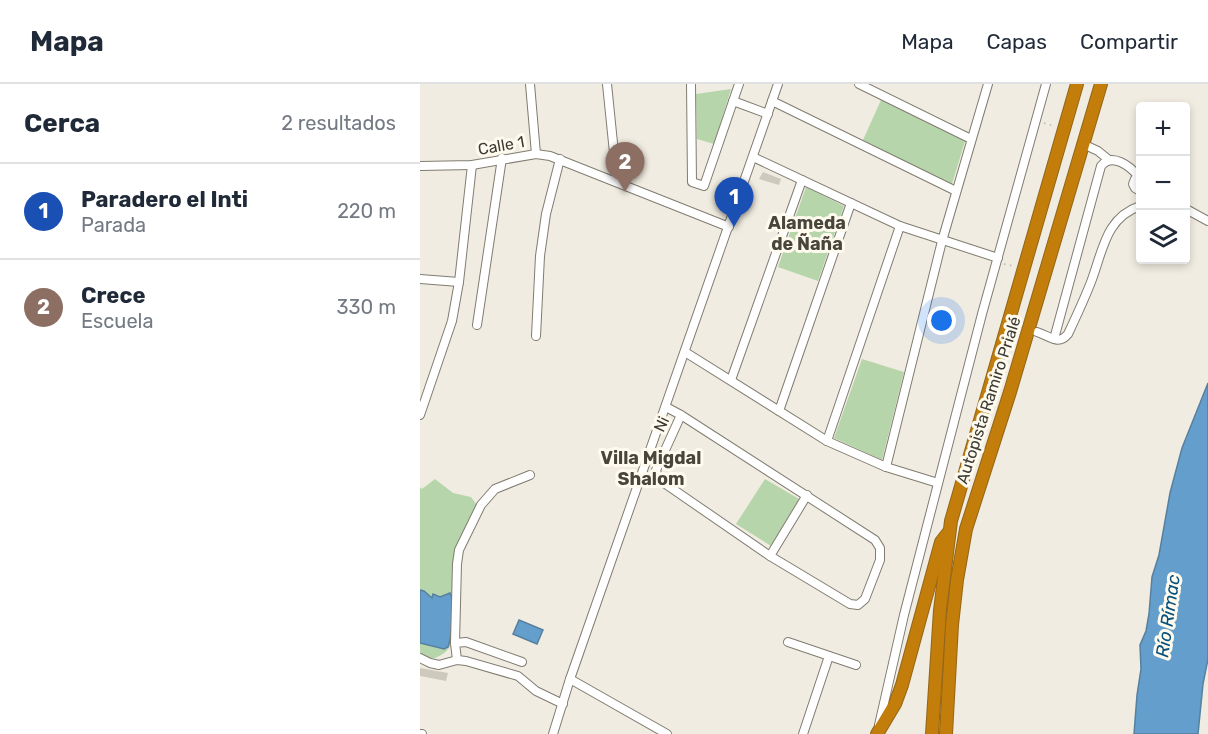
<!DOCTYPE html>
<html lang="es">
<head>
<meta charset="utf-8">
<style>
  body { margin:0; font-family:Rubik,sans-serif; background:#f6f6f7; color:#1f2937 }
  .controls { position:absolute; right:18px; top:18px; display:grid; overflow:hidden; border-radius:6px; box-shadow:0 3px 9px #0003 }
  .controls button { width:54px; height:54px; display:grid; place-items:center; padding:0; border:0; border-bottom:2px solid #e0e1e3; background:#fff; color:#1f2937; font:30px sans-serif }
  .you { position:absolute; left:522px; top:237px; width:21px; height:21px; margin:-15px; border:4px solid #fff; border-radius:50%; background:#1a73e8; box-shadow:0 0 0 9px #1a73e833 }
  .badge { display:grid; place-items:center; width:39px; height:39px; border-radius:50%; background:#0b8043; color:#fff; font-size:20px; font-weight:700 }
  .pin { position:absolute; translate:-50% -50px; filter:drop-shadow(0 2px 3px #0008) }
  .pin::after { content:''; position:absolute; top:32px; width:21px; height:18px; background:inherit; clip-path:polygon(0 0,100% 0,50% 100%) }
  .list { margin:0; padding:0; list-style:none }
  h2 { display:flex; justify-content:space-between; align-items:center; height:78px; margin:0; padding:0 24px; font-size:26px }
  h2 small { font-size:20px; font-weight:400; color:#747a83 }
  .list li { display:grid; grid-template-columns:39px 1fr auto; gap:18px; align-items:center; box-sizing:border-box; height:96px; padding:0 24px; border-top:2px solid #e0e1e3 }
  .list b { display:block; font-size:22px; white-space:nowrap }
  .list p { margin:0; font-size:20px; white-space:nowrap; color:#747a83 }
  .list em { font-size:20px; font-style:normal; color:#747a83 }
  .icon { flex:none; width:33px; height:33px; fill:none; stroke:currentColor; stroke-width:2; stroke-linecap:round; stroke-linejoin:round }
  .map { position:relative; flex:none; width:788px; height:650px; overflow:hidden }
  header { display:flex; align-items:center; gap:36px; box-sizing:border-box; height:84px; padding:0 30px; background:#fff; border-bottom:2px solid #e0e1e3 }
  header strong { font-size:28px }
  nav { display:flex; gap:33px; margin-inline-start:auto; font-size:21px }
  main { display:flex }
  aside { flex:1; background:#fff }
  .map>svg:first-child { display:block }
  .green { fill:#b6d5aa }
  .water { fill:#639ecc; stroke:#57809f; stroke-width:1.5 }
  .building { fill:#cdc9bd }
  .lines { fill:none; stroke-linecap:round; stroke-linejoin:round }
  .minor-casing { stroke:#807c71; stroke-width:10 }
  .highway-casing { stroke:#936619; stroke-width:14 }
  .path { stroke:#b8b4aa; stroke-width:1.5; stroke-dasharray:1.5 4.5; stroke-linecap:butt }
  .minor { stroke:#fff; stroke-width:8 }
  .highway { stroke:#c27d0a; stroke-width:12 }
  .labels { text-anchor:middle; stroke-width:6; stroke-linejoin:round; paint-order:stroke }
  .street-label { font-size:16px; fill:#3c3a35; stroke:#fffaee }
  .neighbourhood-label { font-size:18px; font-weight:bold; fill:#48453b; stroke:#fffaee }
  .water-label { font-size:18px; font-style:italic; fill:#05507d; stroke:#fffaee }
</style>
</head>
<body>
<header>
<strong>Mapa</strong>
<nav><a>Mapa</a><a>Capas</a><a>Compartir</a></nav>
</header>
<main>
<aside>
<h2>Cerca<small>2 resultados</small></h2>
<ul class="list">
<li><span class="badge" style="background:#1a4fb4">1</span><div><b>Paradero el Inti</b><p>Parada</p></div><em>220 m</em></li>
<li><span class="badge" style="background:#8d6e63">2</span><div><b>Crece</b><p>Escuela</p></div><em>330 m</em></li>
</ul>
</aside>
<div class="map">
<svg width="788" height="650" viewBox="0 0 788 650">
  <rect width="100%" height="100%" fill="#f1ece1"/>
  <g class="green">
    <polygon points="311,5 294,60 277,55 276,10"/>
    <polygon points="461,16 546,54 532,100 519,96 443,56"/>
    <polygon points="386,103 424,122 398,197 358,183"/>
    <polygon points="442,275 484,288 462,376 414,354"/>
    <path d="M15,395L33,409L51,413L56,420L57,426L41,457L32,560C24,572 14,577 0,574V403L2,405Z"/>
    <polygon points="345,395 379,415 351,462 316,440"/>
  </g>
  <g class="water">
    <polygon points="788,299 788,575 783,600 778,650 714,650 717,611 721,585 720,561 726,547 729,530 732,493 739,471 750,409 762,364"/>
    <path d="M0,506L4,507L12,514L13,510L20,513L30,509C35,518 32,553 28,563L24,565L0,559Z"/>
    <polygon points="99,536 123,546 117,560 93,550"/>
  </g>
  <g class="building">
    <polygon points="343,88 361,95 359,101 339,95"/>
    <polygon points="0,584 28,589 26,597 0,592"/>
  </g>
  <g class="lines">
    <defs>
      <g id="minor">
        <polyline points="110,0 116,70"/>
        <polyline points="187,0 197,98"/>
        <polyline points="271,0 272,98 284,102 319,0"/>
        <polyline points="439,0 551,55"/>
        <polyline points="313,17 348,30"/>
        <polyline points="352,17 536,107"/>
        <polyline points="663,60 678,67 689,76"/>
        <polyline points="333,73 480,142 578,174"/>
        <polyline points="0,82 52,81 116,70 130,72 309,143"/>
        <polyline points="720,93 715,95 713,100 715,104 720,107"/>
        <polyline points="766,125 788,137"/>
        <polyline points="0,195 39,198"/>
        <polyline points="57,241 82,74"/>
        <path d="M617,248C630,252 638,262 648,250C656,233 664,216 671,198C683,167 685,134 720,122"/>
        <polyline points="116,252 120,172 126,130 140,75"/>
        <path d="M634,255L681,82C692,68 710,82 719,93"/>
        <polyline points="265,268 407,357 466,383 518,399"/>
        <polyline points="311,296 382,96"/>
        <polyline points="246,323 261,331 455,456 460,464 460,476 445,515 438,521 430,520 350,472 244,399 238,394 236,386 261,331"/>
        <polyline points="359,327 431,119"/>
        <polyline points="0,331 32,237 39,198 52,81"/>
        <polyline points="407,357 480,142"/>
        <polyline points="466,383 522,157 568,0"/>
        <polyline points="350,472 387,411"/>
        <polyline points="368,558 436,581"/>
        <polyline points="35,559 37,480 39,466 61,421 75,405 110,391"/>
        <polyline points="0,574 10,579 19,581 37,576 46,577 98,592 116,607 143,620"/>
        <polyline points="37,576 35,559 46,558 102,578"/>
        <polyline points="150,595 247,650"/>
        <polyline points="459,641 484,531 562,230 626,0"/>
        <polyline points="0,650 2,650"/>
        <polyline points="133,650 150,595 358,0"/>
        <polyline points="383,650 409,572"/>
      </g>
      <g id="highway">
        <polyline points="457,650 475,620 482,601 521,458 528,449"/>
        <polyline points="512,650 520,526 531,437 657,0"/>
        <polyline points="526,650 532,541 537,496 546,445 590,308 681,0"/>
      </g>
    </defs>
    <use href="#minor" class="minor-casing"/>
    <use href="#highway" class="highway-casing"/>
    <g class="path">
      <polyline points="624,39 634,42"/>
      <polyline points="584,180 594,182"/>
    </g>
    <use href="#minor" class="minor"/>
    <use href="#highway" class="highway"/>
  </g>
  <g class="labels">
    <g class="street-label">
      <text transform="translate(81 61) rotate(-10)" y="6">Calle 1</text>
      <text transform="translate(568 316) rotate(-72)" y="6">Autopista Ramiro Prialé</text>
      <text transform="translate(241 340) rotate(-65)" y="6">Ni</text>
    </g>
    <g class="neighbourhood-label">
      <text x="387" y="145">Alameda<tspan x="387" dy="21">de Ñaña</tspan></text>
      <text x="231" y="380">Villa Migdal<tspan x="231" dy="21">Shalom</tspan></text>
    </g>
    <g class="water-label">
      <text transform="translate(748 532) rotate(-82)" y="6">Río Rímac</text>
    </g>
  </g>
</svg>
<div class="controls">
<button>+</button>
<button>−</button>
<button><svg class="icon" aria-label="layers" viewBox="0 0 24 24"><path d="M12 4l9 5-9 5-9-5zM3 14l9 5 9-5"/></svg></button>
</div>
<div class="you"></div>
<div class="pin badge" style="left:314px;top:143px;background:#1a4fb4">1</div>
<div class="pin badge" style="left:205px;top:108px;background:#8d6e63">2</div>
</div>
</main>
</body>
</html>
